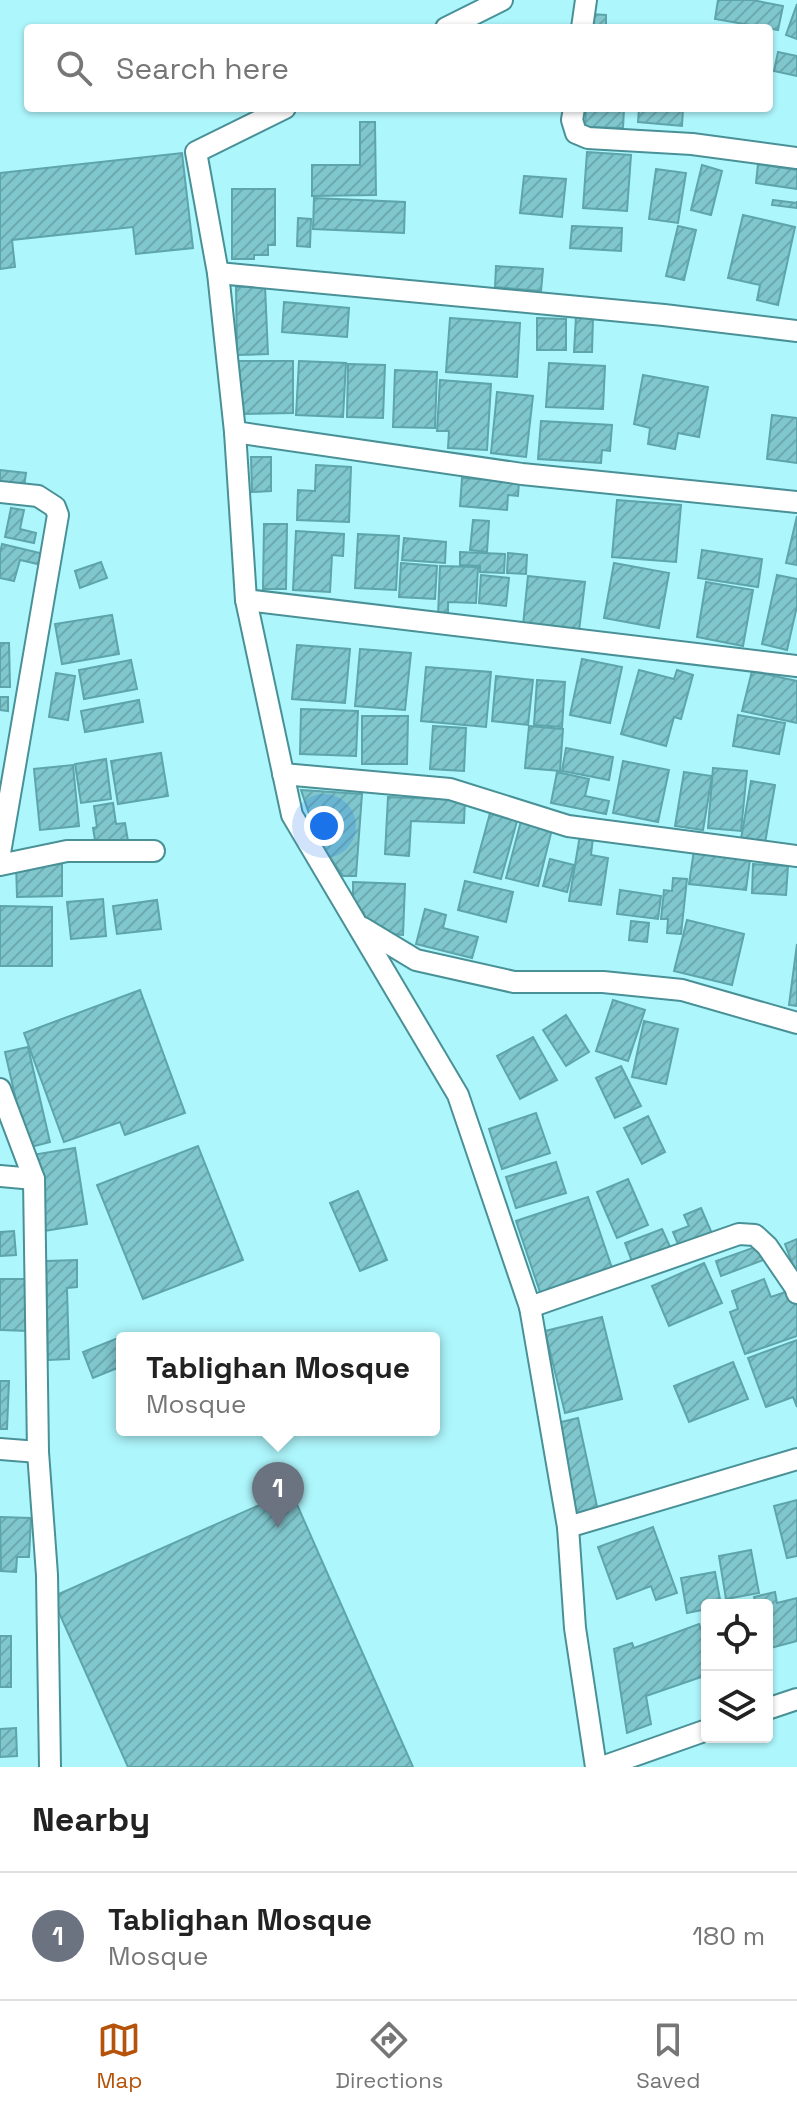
<!DOCTYPE html>
<html lang="en">
<head>
<meta charset="utf-8">
<style>
  body { margin:0; font-family:"Space Grotesk",sans-serif; background:#f2f2f2; color:#222 }
  .controls { position:absolute; right:24px; bottom:24px; display:grid; overflow:hidden; border-radius:8px; box-shadow:0 2px 6px #0004 }
  .controls button { width:72px; height:72px; display:grid; place-items:center; padding:0; border:0; border-bottom:2px solid #e0e0e0; background:#fff; color:#222; font:40px sans-serif }
  .you { position:absolute; left:324px; top:826px; width:28px; height:28px; margin:-20px; border:6px solid #fff; border-radius:50%; background:#1a73e8; box-shadow:0 0 0 12px #1a73e833 }
  .badge { display:grid; place-items:center; width:52px; height:52px; border-radius:50%; background:#b45309; color:#fff; font-size:26px; font-weight:700 }
  .pin { position:absolute; translate:-50% -66px; filter:drop-shadow(0 2px 4px #0008) }
  .pin::after { content:''; position:absolute; top:42px; width:28px; height:24px; background:inherit; clip-path:polygon(0 0,100% 0,50% 100%) }
  .popup { position:absolute; left:116px; top:1332px; width:324px; height:104px; box-sizing:border-box; display:grid; place-content:center; border-radius:8px; background:#fff; filter:drop-shadow(0 2px 6px #0005); font-size:26px; white-space:nowrap; color:#767676 }
  .popup b { font-size:30px; color:#222 }
  .popup::after { content:''; position:absolute; left:50%; top:100%; margin-left:-16px; border:16px solid transparent; border-top-color:#fff }
  .list { margin:0; padding:0; list-style:none }
  h2 { display:flex; justify-content:space-between; align-items:center; height:104px; margin:0; padding:0 32px; font-size:34px }
  h2 small { font-size:26px; font-weight:400; color:#767676 }
  .list li { display:grid; grid-template-columns:52px 1fr auto; gap:24px; align-items:center; box-sizing:border-box; height:128px; padding:0 32px; border-top:2px solid #e0e0e0 }
  .list b { display:block; font-size:30px; white-space:nowrap }
  .list p { margin:0; font-size:26px; white-space:nowrap; color:#767676 }
  .list em { font-size:26px; font-style:normal; color:#767676 }
  .icon { flex:none; width:44px; height:44px; fill:none; stroke:currentColor; stroke-width:2; stroke-linecap:round; stroke-linejoin:round }
  .map { position:relative; flex:none; width:797px; height:1767px; overflow:hidden }
  .search { position:absolute; background:#fff; box-shadow:0 2px 6px #0004; left:24px; right:24px; top:24px; height:88px; display:flex; align-items:center; gap:20px; box-sizing:border-box; padding:0 28px; border-radius:8px; color:#767676; font-size:30px }
  .sheet { height:232px; background:#fff }
  nav { display:flex; justify-content:space-around; align-items:center; box-sizing:border-box; height:112px; border-top:2px solid #e0e0e0; background:#fff; font-size:22px; color:#767676 }
  nav a { display:grid; justify-items:center; gap:4px }
  nav .on { color:#b45309 }
  .map>svg:first-child { display:block }
  .building { fill:url(#building-hatch); stroke:#5da4ab; stroke-width:2 }
  .lines { fill:none; stroke-linecap:round; stroke-linejoin:round }
  .minor-casing { stroke:#499197; stroke-width:24 }
  .minor { stroke:#fff; stroke-width:20 }
</style>
</head>
<body>
<div class="map">
<svg width="797" height="1767" viewBox="0 0 797 1767">
  <defs>
    <pattern id="building-hatch" width="6" height="6" patternUnits="userSpaceOnUse" patternTransform="scale(2)"><rect width="6" height="6" fill="#7fc6cd"/><path d="M-1 1l2-2M0 6l6-6M5 7l2-2" fill="none" stroke="#6daab0"/></pattern>
  </defs>
  <rect width="100%" height="100%" fill="#adf6fc"/>
  <g class="building">
    <polygon points="718,0 752,0 783,6 778,30 715,19"/>
    <polygon points="797,4 797,39 786,35"/>
    <polygon points="590,14 606,15 606,28 590,28"/>
    <polygon points="778,52 797,56 797,76 774,71"/>
    <polygon points="586,108 624,109 623,128 585,127"/>
    <polygon points="639,108 683,108 682,126 638,122"/>
    <polygon points="360,122 375,122 376,195 312,196 312,165 360,165"/>
    <polygon points="587,152 631,155 627,211 583,208"/>
    <polygon points="182,153 193,248 136,254 133,227 12,240 15,267 0,269 0,173"/>
    <polygon points="758,164 797,170 797,189 756,183"/>
    <polygon points="702,165 722,171 711,215 691,210"/>
    <polygon points="656,169 686,173 678,223 649,219"/>
    <polygon points="524,176 566,179 562,217 520,213"/>
    <polygon points="232,189 275,189 275,245 268,245 268,255 254,255 254,259 232,259"/>
    <polygon points="314,198 405,202 404,233 313,229"/>
    <polygon points="773,200 797,203 797,201 797,208 772,205"/>
    <polygon points="743,215 795,227 778,305 757,300 760,285 728,278"/>
    <polygon points="298,218 311,219 310,247 297,246"/>
    <polygon points="572,226 622,228 621,251 570,248"/>
    <polygon points="678,226 696,230 684,280 666,276"/>
    <polygon points="496,266 543,269 541,291 495,287"/>
    <polygon points="265,286 268,354 237,355 236,287"/>
    <polygon points="284,302 349,308 347,337 282,332"/>
    <polygon points="576,316 593,317 592,352 574,352"/>
    <polygon points="450,318 520,323 517,377 446,372"/>
    <polygon points="537,318 566,319 566,350 537,350"/>
    <polygon points="238,361 293,361 293,413 239,414"/>
    <polygon points="299,361 346,363 343,417 296,415"/>
    <polygon points="549,363 605,366 603,409 546,407"/>
    <polygon points="348,364 385,365 383,418 347,417"/>
    <polygon points="395,370 437,372 435,428 393,427"/>
    <polygon points="643,375 708,387 699,437 678,433 675,449 648,444 650,428 634,424"/>
    <polygon points="440,380 491,384 487,450 448,448 449,431 437,431"/>
    <polygon points="497,392 533,396 526,457 491,453"/>
    <polygon points="772,415 797,418 797,463 767,459"/>
    <polygon points="541,421 612,425 610,451 602,450 601,463 538,459"/>
    <polygon points="251,457 271,457 271,491 252,492"/>
    <polygon points="316,465 351,467 349,522 297,520 298,490 315,491"/>
    <polygon points="0,470 26,473 24,487 0,484"/>
    <polygon points="462,478 519,482 518,496 508,495 507,510 460,506"/>
    <polygon points="617,500 681,505 676,562 612,557"/>
    <polygon points="11,508 24,510 20,529 36,533 34,543 5,537"/>
    <polygon points="797,516 797,565 786,563"/>
    <polygon points="473,520 489,521 487,552 470,550"/>
    <polygon points="264,524 287,524 286,589 263,589"/>
    <polygon points="296,531 344,534 343,556 332,555 330,592 293,590"/>
    <polygon points="358,534 399,536 396,590 355,588"/>
    <polygon points="404,538 446,542 445,563 402,560"/>
    <polygon points="2,544 44,554 42,565 20,560 14,581 0,578 0,553"/>
    <polygon points="702,550 762,559 758,587 698,578"/>
    <polygon points="460,552 505,554 504,573 480,572 480,566 460,565"/>
    <polygon points="508,553 527,555 526,574 507,573"/>
    <polygon points="101,562 107,578 80,588 75,571"/>
    <polygon points="401,563 437,566 435,599 399,597"/>
    <polygon points="614,563 669,573 659,628 604,618"/>
    <polygon points="440,566 478,567 476,603 448,602 448,616 438,615"/>
    <polygon points="481,575 509,578 506,606 479,603"/>
    <polygon points="777,575 797,579 797,606 787,650 762,644"/>
    <polygon points="528,576 585,582 579,631 523,625"/>
    <polygon points="706,582 753,590 743,646 697,637"/>
    <polygon points="112,615 119,654 62,664 55,624"/>
    <polygon points="0,643 9,643 10,687 0,687"/>
    <polygon points="297,645 350,649 345,703 292,699"/>
    <polygon points="360,649 411,653 405,710 355,706"/>
    <polygon points="582,659 622,667 610,723 570,715"/>
    <polygon points="131,660 137,689 84,699 79,670"/>
    <polygon points="426,667 491,672 486,727 421,721"/>
    <polygon points="639,670 674,679 677,670 693,675 681,719 674,717 666,746 621,734"/>
    <polygon points="752,671 797,681 797,723 742,711"/>
    <polygon points="56,673 75,676 68,720 49,717"/>
    <polygon points="496,676 533,680 528,725 492,721"/>
    <polygon points="537,680 565,682 562,727 534,725"/>
    <polygon points="0,697 8,697 8,711 0,710"/>
    <polygon points="139,700 143,722 85,732 81,711"/>
    <polygon points="301,709 358,711 356,756 300,754"/>
    <polygon points="738,715 785,723 779,754 733,746"/>
    <polygon points="362,716 408,716 407,764 362,764"/>
    <polygon points="433,726 466,728 464,771 430,769"/>
    <polygon points="529,726 563,729 560,771 525,768"/>
    <polygon points="566,748 613,757 609,780 562,771"/>
    <polygon points="161,753 168,796 118,804 111,761"/>
    <polygon points="106,759 111,799 81,803 75,764"/>
    <polygon points="623,761 669,770 658,822 613,813"/>
    <polygon points="73,765 79,826 40,830 34,769"/>
    <polygon points="713,768 747,771 741,831 708,828"/>
    <polygon points="557,772 589,779 585,796 609,801 606,814 551,803"/>
    <polygon points="684,772 712,776 703,830 675,826"/>
    <polygon points="751,781 775,785 765,843 741,839"/>
    <polygon points="301,790 362,794 356,876 343,876 318,840"/>
    <polygon points="388,797 465,800 464,823 411,821 409,856 385,854"/>
    <polygon points="113,803 116,824 125,823 128,841 96,846 93,828 97,827 94,806"/>
    <polygon points="490,813 517,821 501,879 474,872"/>
    <polygon points="521,821 552,829 538,886 506,878"/>
    <polygon points="580,835 593,837 591,855 608,858 601,905 569,901"/>
    <polygon points="694,850 750,859 746,890 689,884"/>
    <polygon points="550,859 574,865 567,892 543,886"/>
    <polygon points="62,861 62,896 17,897 16,862"/>
    <polygon points="753,864 788,866 786,895 752,893"/>
    <polygon points="673,878 687,879 681,934 667,933 668,919 661,919 664,890 672,891"/>
    <polygon points="465,881 513,892 506,922 458,910"/>
    <polygon points="353,882 405,884 403,935 375,933 365,924 364,913 353,901"/>
    <polygon points="620,890 661,896 658,919 617,914"/>
    <polygon points="103,899 106,936 71,939 67,902"/>
    <polygon points="157,900 161,929 117,934 113,906"/>
    <polygon points="0,906 52,907 52,966 0,966"/>
    <polygon points="425,909 446,915 443,928 478,937 472,958 416,944"/>
    <polygon points="687,920 744,934 732,985 674,971"/>
    <polygon points="631,921 649,923 647,942 629,940"/>
    <polygon points="797,944 797,1006 789,1005"/>
    <polygon points="140,990 185,1113 125,1135 120,1122 64,1142 24,1033"/>
    <polygon points="613,1000 645,1010 628,1061 596,1051"/>
    <polygon points="566,1015 589,1052 566,1066 543,1030"/>
    <polygon points="644,1021 678,1029 666,1084 632,1077"/>
    <polygon points="533,1037 557,1080 520,1099 497,1056"/>
    <polygon points="28,1047 50,1142 27,1148 5,1052"/>
    <polygon points="621,1066 641,1106 615,1118 596,1078"/>
    <polygon points="536,1113 550,1153 502,1169 489,1129"/>
    <polygon points="648,1116 665,1152 642,1164 624,1128"/>
    <polygon points="198,1146 243,1260 143,1299 97,1185"/>
    <polygon points="75,1148 87,1224 44,1231 32,1155"/>
    <polygon points="556,1162 566,1193 516,1208 506,1177"/>
    <polygon points="628,1179 648,1225 617,1238 597,1192"/>
    <polygon points="358,1191 387,1260 360,1271 330,1203"/>
    <polygon points="588,1197 614,1274 542,1298 516,1221"/>
    <polygon points="701,1208 713,1236 680,1249 673,1232 689,1226 684,1215"/>
    <polygon points="662,1229 671,1249 633,1264 625,1243"/>
    <polygon points="14,1231 16,1255 0,1256 0,1232"/>
    <polygon points="797,1239 797,1276 785,1244"/>
    <polygon points="761,1245 766,1259 721,1276 716,1261"/>
    <polygon points="77,1260 77,1287 67,1288 69,1359 48,1360 46,1261"/>
    <polygon points="704,1263 722,1303 669,1326 652,1286"/>
    <polygon points="0,1279 30,1279 29,1331 0,1330"/>
    <polygon points="764,1279 771,1297 791,1290 797,1306 797,1336 745,1354 730,1312 738,1309 732,1291"/>
    <polygon points="602,1317 622,1399 565,1413 545,1331"/>
    <polygon points="118,1338 122,1349 122,1366 93,1378 83,1352"/>
    <polygon points="797,1340 797,1407 793,1397 766,1407 748,1358"/>
    <polygon points="733,1362 748,1399 689,1422 674,1386"/>
    <polygon points="0,1381 9,1381 7,1429 0,1429"/>
    <polygon points="578,1418 598,1511 577,1515 557,1423"/>
    <polygon points="291,1491 413,1767 128,1767 52,1597"/>
    <polygon points="797,1500 797,1556 787,1558 774,1506"/>
    <polygon points="0,1517 31,1518 29,1557 17,1557 16,1572 1,1571"/>
    <polygon points="653,1527 677,1593 656,1600 651,1586 617,1599 598,1547"/>
    <polygon points="751,1550 759,1593 726,1599 719,1556"/>
    <polygon points="715,1572 721,1605 707,1605 707,1609 687,1613 681,1578"/>
    <polygon points="775,1592 777,1603 797,1598 797,1641 767,1649 767,1605 756,1605 754,1597"/>
    <polygon points="699,1624 703,1634 707,1632 707,1675 646,1696 651,1724 627,1733 614,1649 632,1643 634,1648"/>
    <rect x="0" y="1636" width="11" height="51"/>
    <polygon points="16,1728 17,1756 0,1757 0,1729"/>
  </g>
  <g class="lines">
    <defs>
      <g id="minor">
        <polyline points="446,28 502,0"/>
        <polyline points="582,28 586,0"/>
        <polyline points="285,108 196,152 218,273 235,432 246,600 292,815 458,1095 530,1307 568,1527 575,1628 596,1767"/>
        <polyline points="574,108 572,120 576,133 588,138 692,144 797,158"/>
        <polyline points="218,273 664,315 797,331"/>
        <polyline points="235,432 522,474 797,502"/>
        <polyline points="0,492 38,496 55,507 58,515 0,853"/>
        <polyline points="246,600 797,666"/>
        <polyline points="283,774 450,789 568,826 797,856"/>
        <polyline points="0,865 67,851 154,851"/>
        <polyline points="363,928 416,960 514,982 603,982 682,990 797,1023"/>
        <polyline points="0,1089 34,1179 38,1452 47,1575 50,1767"/>
        <polyline points="0,1176 34,1179"/>
        <polyline points="530,1307 739,1234 755,1235 767,1246 795,1287 797,1293"/>
        <polyline points="0,1449 38,1452"/>
        <polyline points="568,1527 797,1459"/>
        <polyline points="767,1709 797,1699"/>
        <polyline points="602,1767 707,1730"/>
      </g>
    </defs>
    <use href="#minor" class="minor-casing"/>
    <use href="#minor" class="minor"/>
  </g>
</svg>
<div class="controls">
<button><svg class="icon" aria-label="locate" viewBox="0 0 24 24"><circle cx="12" cy="12" r="6"/><path d="M12 2v4M12 18v4M2 12h4M18 12h4"/></svg></button>
<button><svg class="icon" aria-label="layers" viewBox="0 0 24 24"><path d="M12 4l9 5-9 5-9-5zM3 14l9 5 9-5"/></svg></button>
</div>
<div class="you"></div>
<div class="pin badge" style="left:278px;top:1528px;background:#6b7280">1</div>
<div class="popup"><b>Tablighan Mosque</b>Mosque</div>
<div class="search"><svg class="icon" aria-label="search" viewBox="0 0 24 24"><circle cx="10" cy="10" r="6"/><path d="M15 15l6 6"/></svg>Search here</div>
</div>
<section class="sheet">
<h2>Nearby<small></small></h2>
<ul class="list">
<li><span class="badge" style="background:#6b7280">1</span><div><b>Tablighan Mosque</b><p>Mosque</p></div><em>180 m</em></li>
</ul>
</section>
<nav>
<a class="on"><svg class="icon" aria-label="map" viewBox="0 0 24 24"><path d="M3 6l6-2 6 2 6-2v14l-6 2-6-2-6 2zM9 4v14M15 6v14"/></svg>Map</a>
<a><svg class="icon" aria-label="directions" viewBox="0 0 24 24"><path d="M12 3l9 9-9 9-9-9zM9 14v-3h6M13 9l2 2-2 2"/></svg>Directions</a>
<a><svg class="icon" aria-label="saved" viewBox="0 0 24 24"><path d="M7 4h10v16l-5-4-5 4z"/></svg>Saved</a>
</nav>
</body>
</html>
